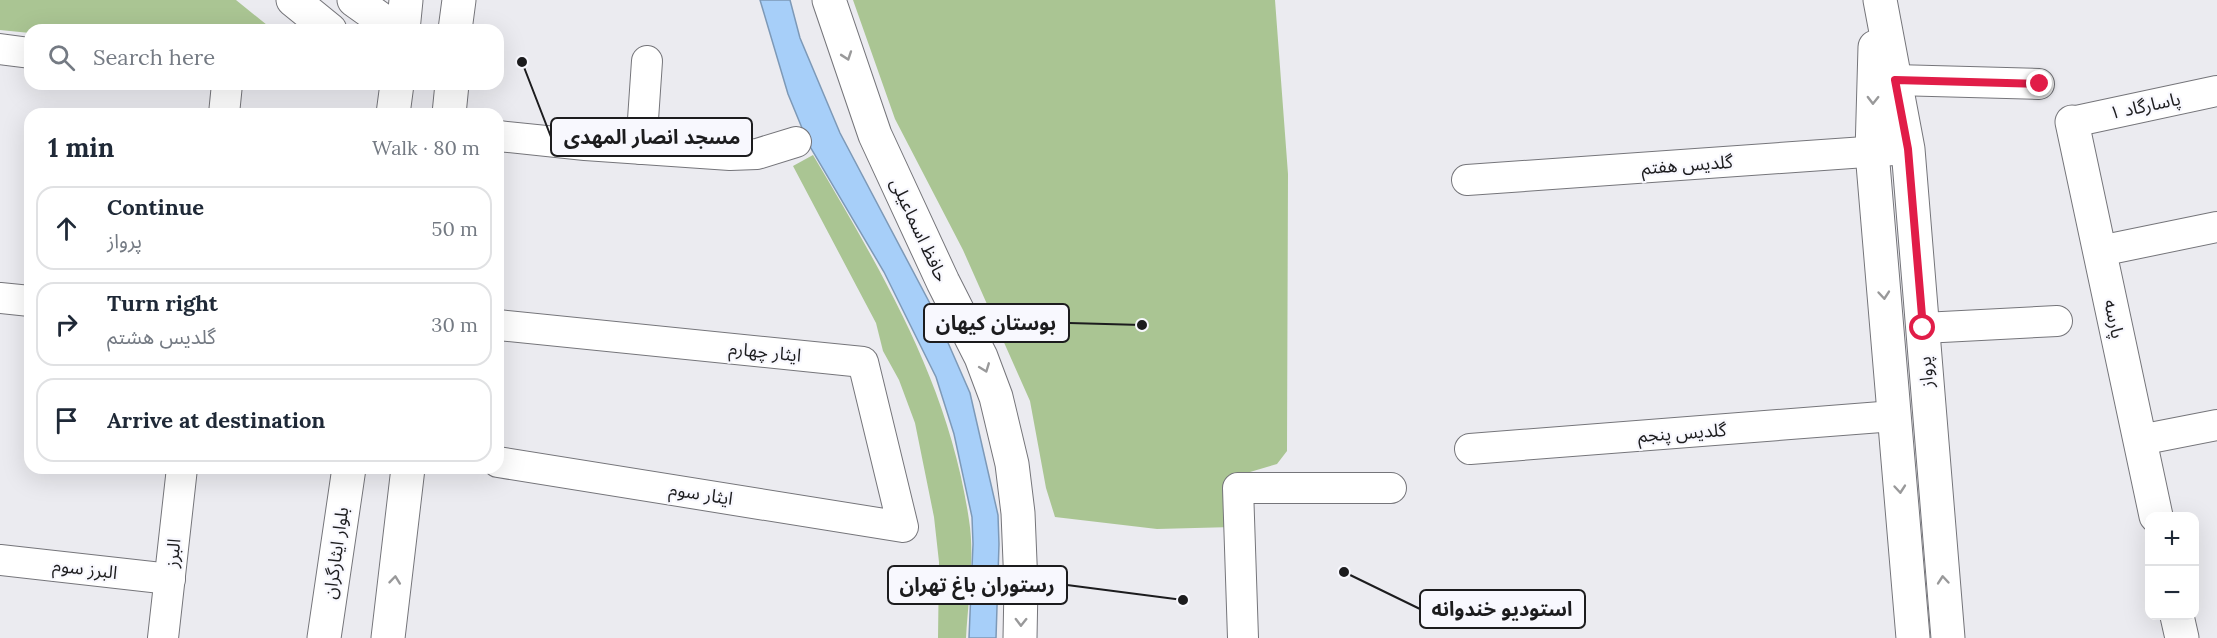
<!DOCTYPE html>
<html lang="en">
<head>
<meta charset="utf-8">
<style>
  body { margin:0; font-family:Lora,"Noto Sans Arabic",serif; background:#f2f2f3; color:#1f2937 }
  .controls { position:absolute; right:18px; bottom:18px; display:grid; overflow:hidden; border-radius:12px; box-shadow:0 6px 24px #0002 }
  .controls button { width:54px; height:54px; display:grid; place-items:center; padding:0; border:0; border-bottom:2px solid #e0e1e3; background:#fff; color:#1f2937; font:30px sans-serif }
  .stop { position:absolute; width:18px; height:18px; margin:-14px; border:4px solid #e11d48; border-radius:50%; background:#fff }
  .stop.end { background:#e11d48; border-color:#fff; box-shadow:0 2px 6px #0008 }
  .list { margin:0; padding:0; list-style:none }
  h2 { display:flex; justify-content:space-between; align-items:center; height:78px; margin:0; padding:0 24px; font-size:26px }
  h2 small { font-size:20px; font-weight:400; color:#747a83 }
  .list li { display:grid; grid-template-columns:39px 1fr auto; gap:18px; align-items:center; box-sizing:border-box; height:84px; margin:0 12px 12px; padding:0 12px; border:2px solid #e0e1e3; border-radius:18px }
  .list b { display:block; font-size:22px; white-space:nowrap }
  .list p { margin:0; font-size:20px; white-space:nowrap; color:#747a83 }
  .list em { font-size:20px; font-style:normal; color:#747a83 }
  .icon { flex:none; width:33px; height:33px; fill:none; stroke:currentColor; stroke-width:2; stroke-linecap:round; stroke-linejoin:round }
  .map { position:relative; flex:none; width:2217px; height:638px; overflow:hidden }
  .search { position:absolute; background:#fff; box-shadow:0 6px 24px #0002; left:24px; top:24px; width:480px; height:66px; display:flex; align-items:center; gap:15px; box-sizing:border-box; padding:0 21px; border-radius:18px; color:#747a83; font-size:22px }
  .panel { position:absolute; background:#fff; box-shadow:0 6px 24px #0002; left:24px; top:108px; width:480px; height:366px; border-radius:18px }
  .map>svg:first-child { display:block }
  .green { fill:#aac593 }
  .water { fill:#a7cff9; stroke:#7d99b7; stroke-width:1.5 }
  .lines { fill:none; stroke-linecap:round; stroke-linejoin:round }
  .minor-casing { stroke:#75757a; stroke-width:32 }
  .tertiary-casing { stroke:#75757a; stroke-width:35 }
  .secondary-casing { stroke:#75757a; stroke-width:35 }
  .minor { stroke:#fff; stroke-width:30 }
  .tertiary { stroke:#fff; stroke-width:33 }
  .secondary { stroke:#fff; stroke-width:33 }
  .oneway { stroke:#99999a }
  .route { stroke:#e11d48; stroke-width:8 }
  .labels { text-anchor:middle; stroke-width:4.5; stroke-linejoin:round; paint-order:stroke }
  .street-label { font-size:18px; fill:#1c1c1e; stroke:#f8f8fe }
  .leader { fill:none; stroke:#1c1c1e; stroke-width:2 }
  .callout-dot { fill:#1c1c1e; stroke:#f8f8fe; stroke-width:2 }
  .callout { fill:#f8f8fe; stroke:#1c1c1e; stroke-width:2 }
  .callout-label { font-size:20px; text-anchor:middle; font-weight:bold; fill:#1c1c1e }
</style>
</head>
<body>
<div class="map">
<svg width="2217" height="638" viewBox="0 0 2217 638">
  <rect width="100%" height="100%" fill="#ebebf0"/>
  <g class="green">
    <polygon points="0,0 236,0 267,25 267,30 30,30 30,33 0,30"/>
    <polygon points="853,0 1275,0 1288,174 1287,451 1277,464 1233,477 1233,527 1157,529 1055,517 1046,488 1030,401 963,250 895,119"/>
    <path d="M813,155C882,272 949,383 969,520C975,557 968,601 966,638H938L939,562L934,517L915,423L899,380L883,351L876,323L793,166Z"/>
  </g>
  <polygon class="water" points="760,0 790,0 800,38 840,133 935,313 970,393 998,515 999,544 996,638 969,638 973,544 972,517 954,434 936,377 884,272 809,145 788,94"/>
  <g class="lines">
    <defs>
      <g id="minor">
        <polyline points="0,49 30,53"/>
        <polyline points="1895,80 2039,84"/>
        <polyline points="224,114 227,84"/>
        <polyline points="2072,122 2217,91"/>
        <polyline points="498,136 585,145 730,155 757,154 796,142"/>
        <polyline points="641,149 647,61"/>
        <polyline points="1467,180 1908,149"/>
        <polyline points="2100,251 2217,227"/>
        <polyline points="0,298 30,301"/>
        <polyline points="498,325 863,362 903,527 498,462"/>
        <polyline points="1923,328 2057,321"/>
        <polyline points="2140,440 2217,425"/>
        <polyline points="1470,449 1894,416"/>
        <polyline points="0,560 170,579"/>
        <polyline points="163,638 182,468"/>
        <polyline points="1243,638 1238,488 1391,488"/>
      </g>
      <g id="tertiary">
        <polyline points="293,0 330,30"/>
        <polyline points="354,0 396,30"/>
        <polyline points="829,0 875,135 943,282 981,357 996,397 1012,464 1018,513 1021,586 1020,638"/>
        <polyline points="1880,0 1908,149 1948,638"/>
        <polyline points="1875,47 1872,152 1913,638"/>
        <polyline points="2072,122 2156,516"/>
        <polyline points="2177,616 2182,638"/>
      </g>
      <g id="secondary">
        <polyline points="403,30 406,0"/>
        <polyline points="455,30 459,0"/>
        <polyline points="393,114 397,84"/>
        <polyline points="449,114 452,84"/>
        <polyline points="324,638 349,468"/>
        <polyline points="388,638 408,468"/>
      </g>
    </defs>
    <use href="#minor" class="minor-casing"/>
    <use href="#tertiary" class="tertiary-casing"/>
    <use href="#secondary" class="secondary-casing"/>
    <use href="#minor" class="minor"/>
    <use href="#tertiary" class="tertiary"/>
    <use href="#secondary" class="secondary"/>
  </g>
  <defs><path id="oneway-chevron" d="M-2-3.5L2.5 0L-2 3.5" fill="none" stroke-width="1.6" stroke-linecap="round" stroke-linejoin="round" transform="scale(1.5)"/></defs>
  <g class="oneway">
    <use href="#oneway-chevron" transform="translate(847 56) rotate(71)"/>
    <use href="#oneway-chevron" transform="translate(1873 100) rotate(91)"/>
    <use href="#oneway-chevron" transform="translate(1884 295) rotate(85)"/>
    <use href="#oneway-chevron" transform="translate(985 368) rotate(69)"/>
    <use href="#oneway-chevron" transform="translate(1900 489) rotate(85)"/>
    <use href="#oneway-chevron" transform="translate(395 580) rotate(-84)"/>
    <use href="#oneway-chevron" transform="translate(1943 580) rotate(-95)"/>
    <use href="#oneway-chevron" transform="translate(1021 622) rotate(91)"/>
  </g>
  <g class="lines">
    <polyline class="route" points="1923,328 1908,149 1895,80 2040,84"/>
  </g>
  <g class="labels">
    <g class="street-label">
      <text transform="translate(2145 106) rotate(-12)" y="6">پاسارگاد ۱</text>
      <text transform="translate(1687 165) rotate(-4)" y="6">گلدیس هفتم</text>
      <text transform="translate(919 230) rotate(65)" y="6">حافظ اسماعیلی</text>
      <text transform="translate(2114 319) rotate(78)" y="6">پارسه</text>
      <text transform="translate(765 352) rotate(6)" y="6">ایثار چهارم</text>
      <text transform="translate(1926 372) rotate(-95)" y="6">پرواز</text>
      <text transform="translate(1682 433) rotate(-4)" y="6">گلدیس پنجم</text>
      <text transform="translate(701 494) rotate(9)" y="6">ایثار سوم</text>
      <text transform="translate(173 553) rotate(-84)" y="6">البرز</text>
      <text transform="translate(336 553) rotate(-82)" y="6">بلوار ایثارگران</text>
      <text transform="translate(85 569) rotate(7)" y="6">البرز سوم</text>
    </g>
  </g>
  <path class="leader" d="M522 62L551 137M1142 325L1069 323M1183 600L1067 585M1344 572L1420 609"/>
  <g class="callout-dot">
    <circle cx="522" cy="62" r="6"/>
    <circle cx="1142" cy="325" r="6"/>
    <circle cx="1183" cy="600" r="6"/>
    <circle cx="1344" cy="572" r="6"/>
  </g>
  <g class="callout">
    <rect x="551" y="118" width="201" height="38" rx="6"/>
    <rect x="924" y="304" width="145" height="38" rx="6"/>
    <rect x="888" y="566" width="179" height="38" rx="6"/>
    <rect x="1420" y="590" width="165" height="38" rx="6"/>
  </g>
  <g class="callout-label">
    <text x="652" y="144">مسجد انصار المهدی</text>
    <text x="996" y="330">بوستان کیهان</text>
    <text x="977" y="592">رستوران باغ تهران</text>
    <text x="1502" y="616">استودیو خندوانه</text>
  </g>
</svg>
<div class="controls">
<button>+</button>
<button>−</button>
</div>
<div class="stop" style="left:1923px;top:328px"></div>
<div class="stop end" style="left:2040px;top:84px"></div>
<div class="search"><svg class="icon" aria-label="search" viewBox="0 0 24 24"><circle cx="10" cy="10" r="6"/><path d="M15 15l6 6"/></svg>Search here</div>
<section class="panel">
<h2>1 min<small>Walk · 80 m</small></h2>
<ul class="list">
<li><svg class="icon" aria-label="ahead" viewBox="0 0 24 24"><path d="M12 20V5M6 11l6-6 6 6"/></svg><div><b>Continue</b><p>پرواز</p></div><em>50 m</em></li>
<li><svg class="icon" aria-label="right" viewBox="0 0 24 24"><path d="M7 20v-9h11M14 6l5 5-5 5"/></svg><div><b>Turn right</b><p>گلدیس هشتم</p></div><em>30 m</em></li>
<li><svg class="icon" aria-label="arrive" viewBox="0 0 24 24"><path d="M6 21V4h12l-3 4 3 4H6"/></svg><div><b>Arrive at destination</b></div></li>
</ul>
</section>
</div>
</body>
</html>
